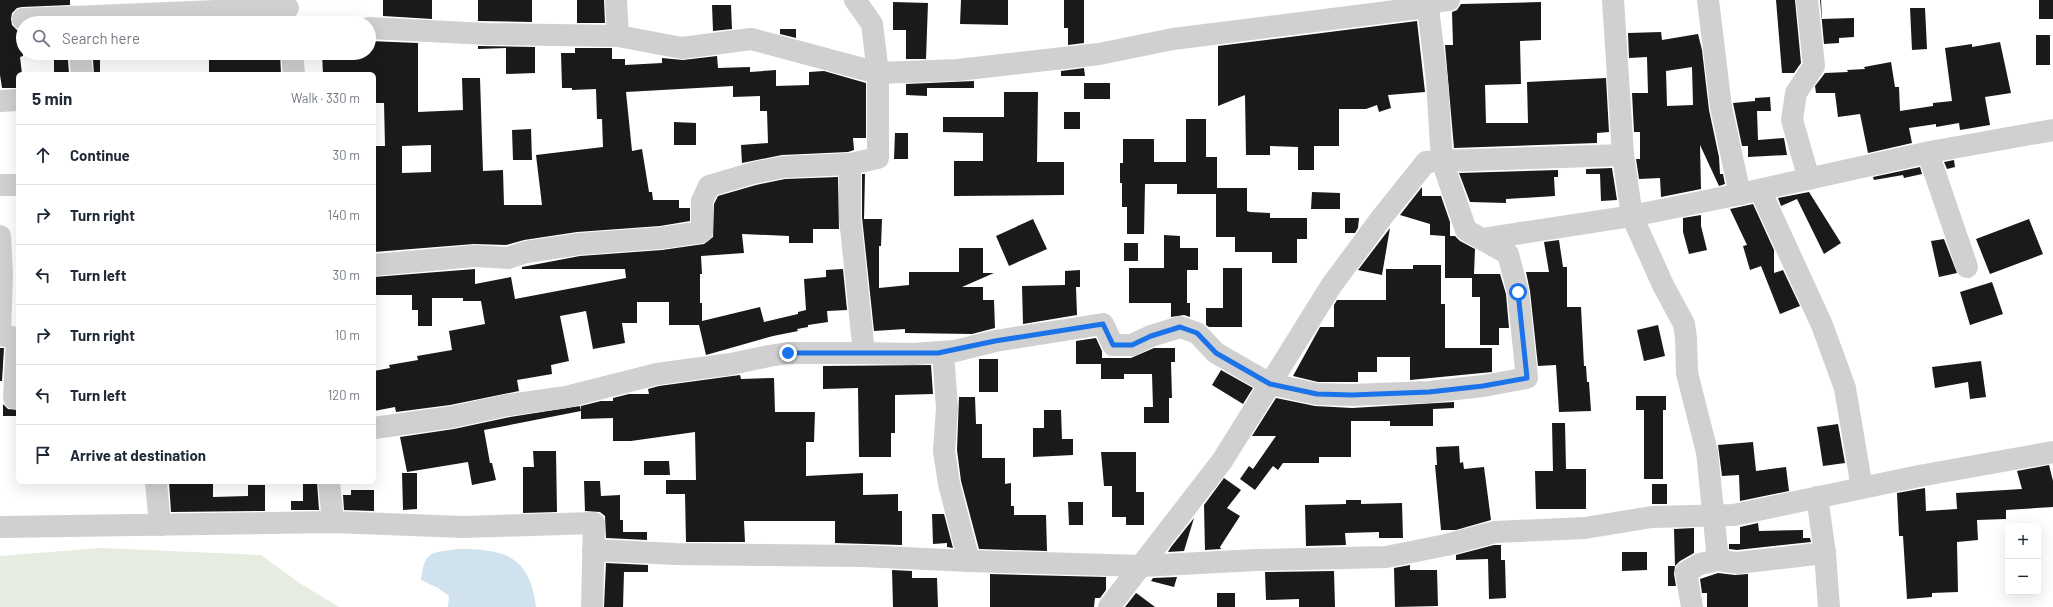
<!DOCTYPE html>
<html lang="en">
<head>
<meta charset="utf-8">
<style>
  body { margin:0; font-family:Barlow,sans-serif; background:#f2f2f3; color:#1f2937 }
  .controls { position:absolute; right:12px; bottom:12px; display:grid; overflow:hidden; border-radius:6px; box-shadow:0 4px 16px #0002 }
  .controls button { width:36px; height:36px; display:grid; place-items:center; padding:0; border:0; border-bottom:1px solid #e0e1e3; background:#fff; color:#1f2937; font:20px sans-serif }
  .stop { position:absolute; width:12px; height:12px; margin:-9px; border:3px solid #1a73e8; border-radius:50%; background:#fff }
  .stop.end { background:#1a73e8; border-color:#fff; box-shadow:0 1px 4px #0008 }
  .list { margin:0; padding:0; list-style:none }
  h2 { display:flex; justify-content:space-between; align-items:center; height:52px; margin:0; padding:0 16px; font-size:17px }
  h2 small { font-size:13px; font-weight:400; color:#747a83 }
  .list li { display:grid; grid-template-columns:26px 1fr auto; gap:12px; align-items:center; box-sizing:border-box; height:60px; padding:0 16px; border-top:1px solid #e0e1e3 }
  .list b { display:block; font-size:15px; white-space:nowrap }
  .list em { font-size:13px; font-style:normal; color:#747a83 }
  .icon { flex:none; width:22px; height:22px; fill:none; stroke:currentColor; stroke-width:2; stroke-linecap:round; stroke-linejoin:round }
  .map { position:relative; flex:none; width:2053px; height:607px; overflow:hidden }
  .search { position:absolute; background:#fff; box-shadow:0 4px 16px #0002; left:16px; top:16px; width:360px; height:44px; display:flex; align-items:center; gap:10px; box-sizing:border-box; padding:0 14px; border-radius:22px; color:#747a83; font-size:15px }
  .panel { position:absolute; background:#fff; box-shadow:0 4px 16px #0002; left:16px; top:72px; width:360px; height:412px; border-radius:6px }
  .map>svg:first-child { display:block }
  .green { fill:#e6ecdf }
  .water { fill:#cfe2ee }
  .building { fill:#1a1a1a; fill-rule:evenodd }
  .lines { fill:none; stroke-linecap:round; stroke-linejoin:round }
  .minor { stroke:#d0d0d0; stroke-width:22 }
  .route { stroke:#1a73e8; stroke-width:5 }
</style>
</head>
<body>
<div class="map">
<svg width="2053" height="607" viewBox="0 0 2053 607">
  <rect width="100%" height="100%" fill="#fff"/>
  <polygon class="green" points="101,548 261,555 301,584 339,607 0,607 0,556"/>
  <path class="water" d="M458,549C505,549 530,556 536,607H448L449,596L438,588L421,580C425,550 430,553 458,549Z"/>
  <g class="building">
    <polygon points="0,0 70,0 70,5 22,7 17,8 12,13 11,19 12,25 17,30 23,31 23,56 20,57 22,74 18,74 18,88 2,88 0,75"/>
    <polygon points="383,0 432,0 432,19 383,16"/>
    <polygon points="478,0 532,0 532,22 478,21"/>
    <polygon points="577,0 604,0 605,23 577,23"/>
    <polygon points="961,0 1008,0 1008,25 960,24"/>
    <polygon points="1064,0 1084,0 1084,43 1068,45 1068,28 1064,28"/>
    <polygon points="1776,0 1795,0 1801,63 1794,73 1782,73"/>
    <polygon points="1820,0 1821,0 1822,19 1854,18 1854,37 1839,38 1839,43 1824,44"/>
    <rect x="2039" y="0" width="14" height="19"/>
    <polygon points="893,2 928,3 926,59 906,59 906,30 893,30"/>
    <polygon points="1541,2 1541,40 1520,41 1521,84 1485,85 1486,123 1528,123 1527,82 1606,78 1609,132 1597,133 1597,143 1454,148 1445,45 1453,45 1452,12 1457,10 1461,4"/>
    <polygon points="712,5 731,5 732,29 713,31"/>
    <polygon points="1910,8 1925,8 1927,49 1912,50"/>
    <polygon points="289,20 291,20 291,23 228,23"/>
    <polygon points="1417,21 1425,92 1388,95 1391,108 1379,112 1377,105 1366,109 1339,109 1339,146 1314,146 1314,170 1298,170 1298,147 1270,146 1270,155 1246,155 1245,95 1218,106 1218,46"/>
    <polygon points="780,29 796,29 796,38 780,34"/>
    <path d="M1661,32L1662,40L1698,34L1702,50L1709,110L1719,157L1720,174H1723L1725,184L1719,186L1700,145L1701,189L1661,197L1660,178L1639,179L1636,159H1640V132H1634L1632,93H1648L1647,57L1629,58L1628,33ZM1692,67L1693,105L1667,106L1666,71Z"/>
    <rect x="2036" y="35" width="14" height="30"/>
    <path d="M369,41L418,43V112L463,110L462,78H480L483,171L503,170L504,205H542L536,155L603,147L602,119H597L596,89L572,90V88H562L561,53H575V48H612V59H625V65L662,63V58L683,60L717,56L718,68L750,67V72L776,70V86L809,85V72L824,71L866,83V138H853L854,150L848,152L782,155L742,163L741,145L768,143L767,111H760V96L733,97V86L626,92L632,151L642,149L649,192H652L653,200H679V208H690V221L660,226L577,232L524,240L506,245L474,244L374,252L375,146H385L384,103H374V74H323L322,53H369ZM431,145V172L402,173V146Z"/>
    <polygon points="2000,42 2011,93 1985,97 1990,125 1960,130 1959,123 1936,127 1936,124 1909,128 1912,143 1868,153 1860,114 1838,117 1835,93 1816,93 1815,86 1825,73 1848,72 1847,70 1865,69 1864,67 1891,62 1895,87 1899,87 1900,111 1933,106 1933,103 1952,101 1945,48 1972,44 1972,47"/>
    <polygon points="478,46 535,47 535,73 506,74 506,48 478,49"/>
    <polygon points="241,54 280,54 281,74 209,74 209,56 241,56"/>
    <polygon points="54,60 68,60 69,74 54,74"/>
    <polygon points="93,60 100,60 100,74 94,74"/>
    <polygon points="1084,68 1085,76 1061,76 1061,71"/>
    <polygon points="974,81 974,88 927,88 927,96 906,95 906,84"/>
    <rect x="1084" y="83" width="26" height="16"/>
    <polygon points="1004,92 1038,92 1037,162 1064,162 1064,195 954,196 954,161 983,161 983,133 943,132 943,117 1004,117"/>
    <polygon points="1770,97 1771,111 1757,111 1758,140 1784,138 1787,155 1748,157 1748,146 1742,146 1733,103 1755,101 1755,98"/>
    <rect x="1064" y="112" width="16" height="17"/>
    <polygon points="1186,119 1206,119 1206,157 1217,157 1217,188 1247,188 1247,211 1250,212 1270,213 1270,218 1307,218 1307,239 1297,239 1297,263 1272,263 1272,252 1235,252 1235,237 1216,237 1216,194 1177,194 1177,184 1145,184 1144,234 1127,234 1127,207 1122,207 1122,183 1120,183 1120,163 1123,163 1123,139 1154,139 1154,162 1186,162"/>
    <polygon points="674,122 696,123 696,145 674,145"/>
    <polygon points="531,129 532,160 513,160 512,130"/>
    <polygon points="895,133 908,133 908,159 894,159"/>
    <polygon points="1954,160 1955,167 1947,169 1944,162"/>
    <polygon points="1920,167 1922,174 1904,178 1903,175 1874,180 1873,177"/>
    <polygon points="1612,168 1617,200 1601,201 1600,174 1586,174 1586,169"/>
    <polygon points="1558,170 1558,177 1554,177 1555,196 1506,199 1506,203 1470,202 1459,173"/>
    <polygon points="862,174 865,174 864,219 882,219 881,246 879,246 879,288 909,285 909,272 959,272 959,248 983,248 983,273 994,273 962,287 983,287 983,300 994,300 995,328 972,334 905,333 905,329 874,331 862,217"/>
    <polygon points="838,177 839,229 813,229 813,243 789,243 789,236 742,234 744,253 701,256 702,274 700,274 700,303 702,303 702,321 760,307 764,322 798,314 798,312 806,310 804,279 826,277 826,270 843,269 847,310 827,311 828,322 808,325 808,327 797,329 798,331 773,336 706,355 699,325 669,325 669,302 637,302 637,323 622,323 625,343 593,349 586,311 560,316 569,361 551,365 552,374 517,380 519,391 450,405 396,412 395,407 374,411 374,371 390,368 389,365 418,360 417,356 452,350 449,331 485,324 481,301 463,301 463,298 432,298 432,326 418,326 418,310 412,310 412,295 374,295 374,277 475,269 475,284 511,277 515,299 626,278 625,269 522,269 522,267 580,256 662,250 704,244 713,237 714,204 718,196 756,185 785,179"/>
    <polygon points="1422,187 1422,196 1441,196 1450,222 1450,236 1455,236 1460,241 1475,249 1474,274 1500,274 1506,294 1509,328 1499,328 1499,345 1480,345 1480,297 1472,297 1472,278 1445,278 1445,236 1430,235 1430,224 1400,215"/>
    <polygon points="1312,192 1340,193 1340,209 1311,209"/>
    <polygon points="1809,192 1841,243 1824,254 1797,199 1781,206 1778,198"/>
    <polygon points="1753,204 1774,250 1774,273 1783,270 1800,306 1780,314 1761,266 1750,270 1743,246 1747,245 1730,209"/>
    <polygon points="1701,215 1701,226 1707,250 1689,254 1683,232 1683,218"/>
    <polygon points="1345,218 1359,218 1358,228 1355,233 1345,233"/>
    <polygon points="1033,219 1047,249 1009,266 996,236"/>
    <polygon points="2029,219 2043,254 1990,274 1976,239"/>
    <polygon points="1390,228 1382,275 1358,270"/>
    <polygon points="1164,235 1180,236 1180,248 1198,248 1198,270 1187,270 1187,303 1190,303 1190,317 1184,315 1171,317 1171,303 1129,303 1129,268 1164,268"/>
    <polygon points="1944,239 1957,273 1939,277 1931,241"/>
    <polygon points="1559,240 1563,267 1567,267 1567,307 1581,307 1584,366 1586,366 1587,382 1589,382 1591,411 1559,412 1556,365 1538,366 1530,291 1526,272 1549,272 1544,242"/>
    <rect x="1124" y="243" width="14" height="18"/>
    <polygon points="1413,265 1441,265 1441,304 1445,304 1445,348 1492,348 1492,372 1410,380 1410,357 1377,357 1377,372 1358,372 1358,382 1318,382 1293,376 1320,327 1334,327 1334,305 1337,300 1386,300 1386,269 1413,269"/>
    <polygon points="1223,268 1242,268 1242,327 1209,327 1206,325 1206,308 1223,308"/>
    <polygon points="1080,270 1080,287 1076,287 1077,315 1023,324 1022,286 1065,285 1065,271"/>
    <polygon points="1992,282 2003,314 1970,325 1960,292"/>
    <polygon points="1658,325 1665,356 1644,361 1637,330"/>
    <polygon points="1096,338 1102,351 1102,358 1131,358 1154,348 1175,348 1175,362 1171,362 1172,398 1169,398 1169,423 1144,423 1144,407 1153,407 1152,374 1124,374 1124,379 1101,379 1101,364 1076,364 1076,341"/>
    <polygon points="0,348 4,348 2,381 0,381"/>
    <rect x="979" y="359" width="19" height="33"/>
    <polygon points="1981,361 1986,397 1970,399 1968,382 1935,388 1932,367"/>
    <polygon points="931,365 933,394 895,395 895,433 891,433 891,457 859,457 858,388 823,389 823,366"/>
    <polygon points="1221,370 1253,388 1243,404 1212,385"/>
    <polygon points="740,375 741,379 774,378 775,412 815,412 814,442 806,442 806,476 863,473 863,495 898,494 898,511 902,511 902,545 835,543 835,521 744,521 745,542 686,542 685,494 666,494 666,480 696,480 695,432 631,441 613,441 613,418 581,419 581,406 601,401 613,401 613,398 629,394 649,394 648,389 659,386"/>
    <polygon points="1636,396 1666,396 1666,410 1663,410 1663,479 1644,479 1644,410 1636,410"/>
    <polygon points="959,397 975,397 976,424 982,424 982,458 1005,458 1005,484 1011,483 1011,506 1014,506 1014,515 1046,515 1047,551 979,549 961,481 957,450"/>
    <polygon points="1276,398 1315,406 1352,408 1454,402 1454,408 1433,409 1433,426 1390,426 1390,421 1351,421 1351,457 1319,457 1319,463 1283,463 1278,470 1273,466 1255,490 1240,479 1249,466 1253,469 1276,436 1252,436"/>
    <polygon points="3,404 8,409 18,410 18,416 3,416"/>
    <polygon points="580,406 581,411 484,430 490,463 492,463 496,480 472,485 468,462 407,472 400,437 454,429 510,417"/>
    <polygon points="1044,410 1061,410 1062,439 1073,439 1073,455 1033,457 1033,428 1044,428"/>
    <polygon points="1552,423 1565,423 1566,469 1586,469 1586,509 1536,509 1535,471 1553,471"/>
    <polygon points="1838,424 1845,463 1823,466 1817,427"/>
    <polygon points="1753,442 1756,471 1786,467 1789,491 1740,501 1739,475 1722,476 1718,445"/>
    <polygon points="1459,446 1460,463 1463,462 1464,469 1484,467 1491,520 1456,530 1441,530 1435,465 1437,465 1436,447"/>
    <polygon points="533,451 556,451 557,512 523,513 523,467 534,467"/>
    <polygon points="1101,452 1136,452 1136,492 1144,492 1144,525 1126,525 1126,517 1112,517 1112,486 1104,486"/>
    <polygon points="644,461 669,461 670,475 644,475"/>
    <polygon points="2049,465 2053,481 2053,507 2006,510 2006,519 1977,520 1978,540 1957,542 1958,592 1932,593 1932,597 1907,599 1903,536 1899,536 1897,493 1925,488 1926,511 1957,509 1956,493 2022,489 2017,471"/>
    <polygon points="402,473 417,473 417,509 403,510"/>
    <polygon points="1224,478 1241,490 1227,508 1240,516 1220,547 1221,549 1205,550 1204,505"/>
    <polygon points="584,481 600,481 601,496 620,495 620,520 623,520 623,532 647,532 647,540 606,538 605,516 600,512 585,511"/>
    <polygon points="169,482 213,482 213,497 248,496 248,485 265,485 265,511 171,512"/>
    <polygon points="303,482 317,482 319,510 291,510 291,501 303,501"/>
    <rect x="1652" y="484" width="15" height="20"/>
    <polygon points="351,490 374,490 374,511 344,510 343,495 351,495"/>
    <polygon points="1346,500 1361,500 1361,504 1402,503 1403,538 1379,538 1379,532 1345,533 1346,545 1306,546 1305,505 1346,504"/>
    <polygon points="1068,502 1083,502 1083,525 1069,525"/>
    <polygon points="932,514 944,514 953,548 947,547 947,543 933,544"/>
    <polygon points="1194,518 1184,551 1168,552 1171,547"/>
    <polygon points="1758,523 1759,531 1803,530 1803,538 1810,538 1811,542 1737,550 1729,549 1729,544 1740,544 1740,527"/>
    <polygon points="1694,528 1694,553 1680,561 1675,566 1674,574 1676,586 1668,586 1668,566 1675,566 1674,529"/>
    <polygon points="1494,545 1501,545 1501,560 1505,560 1506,598 1489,599 1488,559 1456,560 1456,555"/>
    <polygon points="1622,552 1647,552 1647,570 1622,571"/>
    <polygon points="606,563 648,565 648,572 624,572 623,607 604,607"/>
    <polygon points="1410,565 1410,570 1437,570 1438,606 1395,607 1394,568"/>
    <polygon points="892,570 912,571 912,578 937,578 938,607 893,607"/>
    <polygon points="1334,571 1335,607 1299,607 1299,599 1266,600 1265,572"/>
    <polygon points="1718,573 1735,575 1748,574 1748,607 1707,607 1707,593 1702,593 1700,579"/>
    <polygon points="990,574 1106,577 1106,590 1100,598 1095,598 1094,607 990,607"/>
    <polygon points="1177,577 1174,587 1151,581 1153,578"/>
    <polygon points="1136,593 1139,595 1155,607 1125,607"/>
    <rect x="1217" y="593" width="18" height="14"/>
  </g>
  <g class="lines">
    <g class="minor">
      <polyline points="616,0 618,36"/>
      <polyline points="1613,0 1623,155 1632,216 1663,285 1684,324 1686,338 1687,373 1707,452 1718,560"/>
      <polyline points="1708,0 1721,107 1740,194"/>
      <polyline points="1807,0 1814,66 1796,93 1792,120 1809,179"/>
      <polyline points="23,19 288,8"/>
      <polyline points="369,28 487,34 618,36 682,48 751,39 878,73 958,70 1099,54 1173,39 1427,7 1439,1 1449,0"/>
      <polyline points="80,53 82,74"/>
      <polyline points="292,53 294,74"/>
      <polyline points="0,101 18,100"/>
      <polyline points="1928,153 1967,267"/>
      <polyline points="0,185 18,185"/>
      <polyline points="1760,190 1822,325 1845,388 1862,488"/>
      <polyline points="0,236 2,274 0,335 17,338 14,398 18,398"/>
      <polyline points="1482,239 1632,216 1740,194 1930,152 2053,130"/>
      <polyline points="374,265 475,256 508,258 526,252 579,244 661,238 702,232 702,201 709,186 753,173 783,167 850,164"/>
      <polyline points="943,352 947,408 944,451 949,484 969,561"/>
      <polyline points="864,353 912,354 955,351 995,341 1103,324 1113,345 1132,345 1151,336 1180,327 1197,333 1216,353 1270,384 1317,394 1352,395 1429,392 1483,386 1527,378 1518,292 1508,254 1466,230 1442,161 1623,155"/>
      <polyline points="374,428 452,417 508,405 566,397 657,374 731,364 769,356 788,353 864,353 850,218 850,164 878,158 878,73 872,24 855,0"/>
      <polyline points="156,482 160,525"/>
      <polyline points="329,482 333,522"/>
      <polyline points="0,527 333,522 463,527 594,523 592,607"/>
      <polyline points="593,550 676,554 861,556 969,561 1142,566 1257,560 1386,557 1446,545 1495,532 1585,528 1652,517 1734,515 1919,476 2053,452"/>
      <polyline points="1825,553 1829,607"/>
      <polyline points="1109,607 1222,461 1331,286 1382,217 1426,162 1442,161 1437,81 1427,0"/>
      <polyline points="1692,607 1686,572 1700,564 1718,560 1737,563 1825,553 1817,497"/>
    </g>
  </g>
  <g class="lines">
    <polyline class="route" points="788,353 938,353 995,341 1103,324 1113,345 1132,345 1151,336 1180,327 1197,333 1216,353 1270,384 1317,394 1352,395 1429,392 1483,386 1527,378 1518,292"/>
  </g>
</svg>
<div class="controls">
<button>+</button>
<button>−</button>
</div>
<div class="stop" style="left:1518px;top:292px"></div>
<div class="stop end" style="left:788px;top:353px"></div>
<div class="search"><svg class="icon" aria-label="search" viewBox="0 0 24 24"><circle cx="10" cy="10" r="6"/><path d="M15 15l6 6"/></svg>Search here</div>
<section class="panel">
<h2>5 min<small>Walk · 330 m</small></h2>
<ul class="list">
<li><svg class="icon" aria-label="ahead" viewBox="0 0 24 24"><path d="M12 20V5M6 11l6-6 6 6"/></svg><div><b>Continue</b></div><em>30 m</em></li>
<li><svg class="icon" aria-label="right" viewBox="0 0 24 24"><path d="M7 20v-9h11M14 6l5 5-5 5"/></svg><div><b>Turn right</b></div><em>140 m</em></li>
<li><svg class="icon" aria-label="left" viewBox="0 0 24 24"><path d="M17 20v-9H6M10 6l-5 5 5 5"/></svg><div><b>Turn left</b></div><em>30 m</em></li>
<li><svg class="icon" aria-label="right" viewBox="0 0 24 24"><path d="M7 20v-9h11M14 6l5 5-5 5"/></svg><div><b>Turn right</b></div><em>10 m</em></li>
<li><svg class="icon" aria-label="left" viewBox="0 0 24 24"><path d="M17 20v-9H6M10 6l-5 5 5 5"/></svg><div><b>Turn left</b></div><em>120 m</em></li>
<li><svg class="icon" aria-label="arrive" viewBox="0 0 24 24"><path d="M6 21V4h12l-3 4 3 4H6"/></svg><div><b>Arrive at destination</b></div></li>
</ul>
</section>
</div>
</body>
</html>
